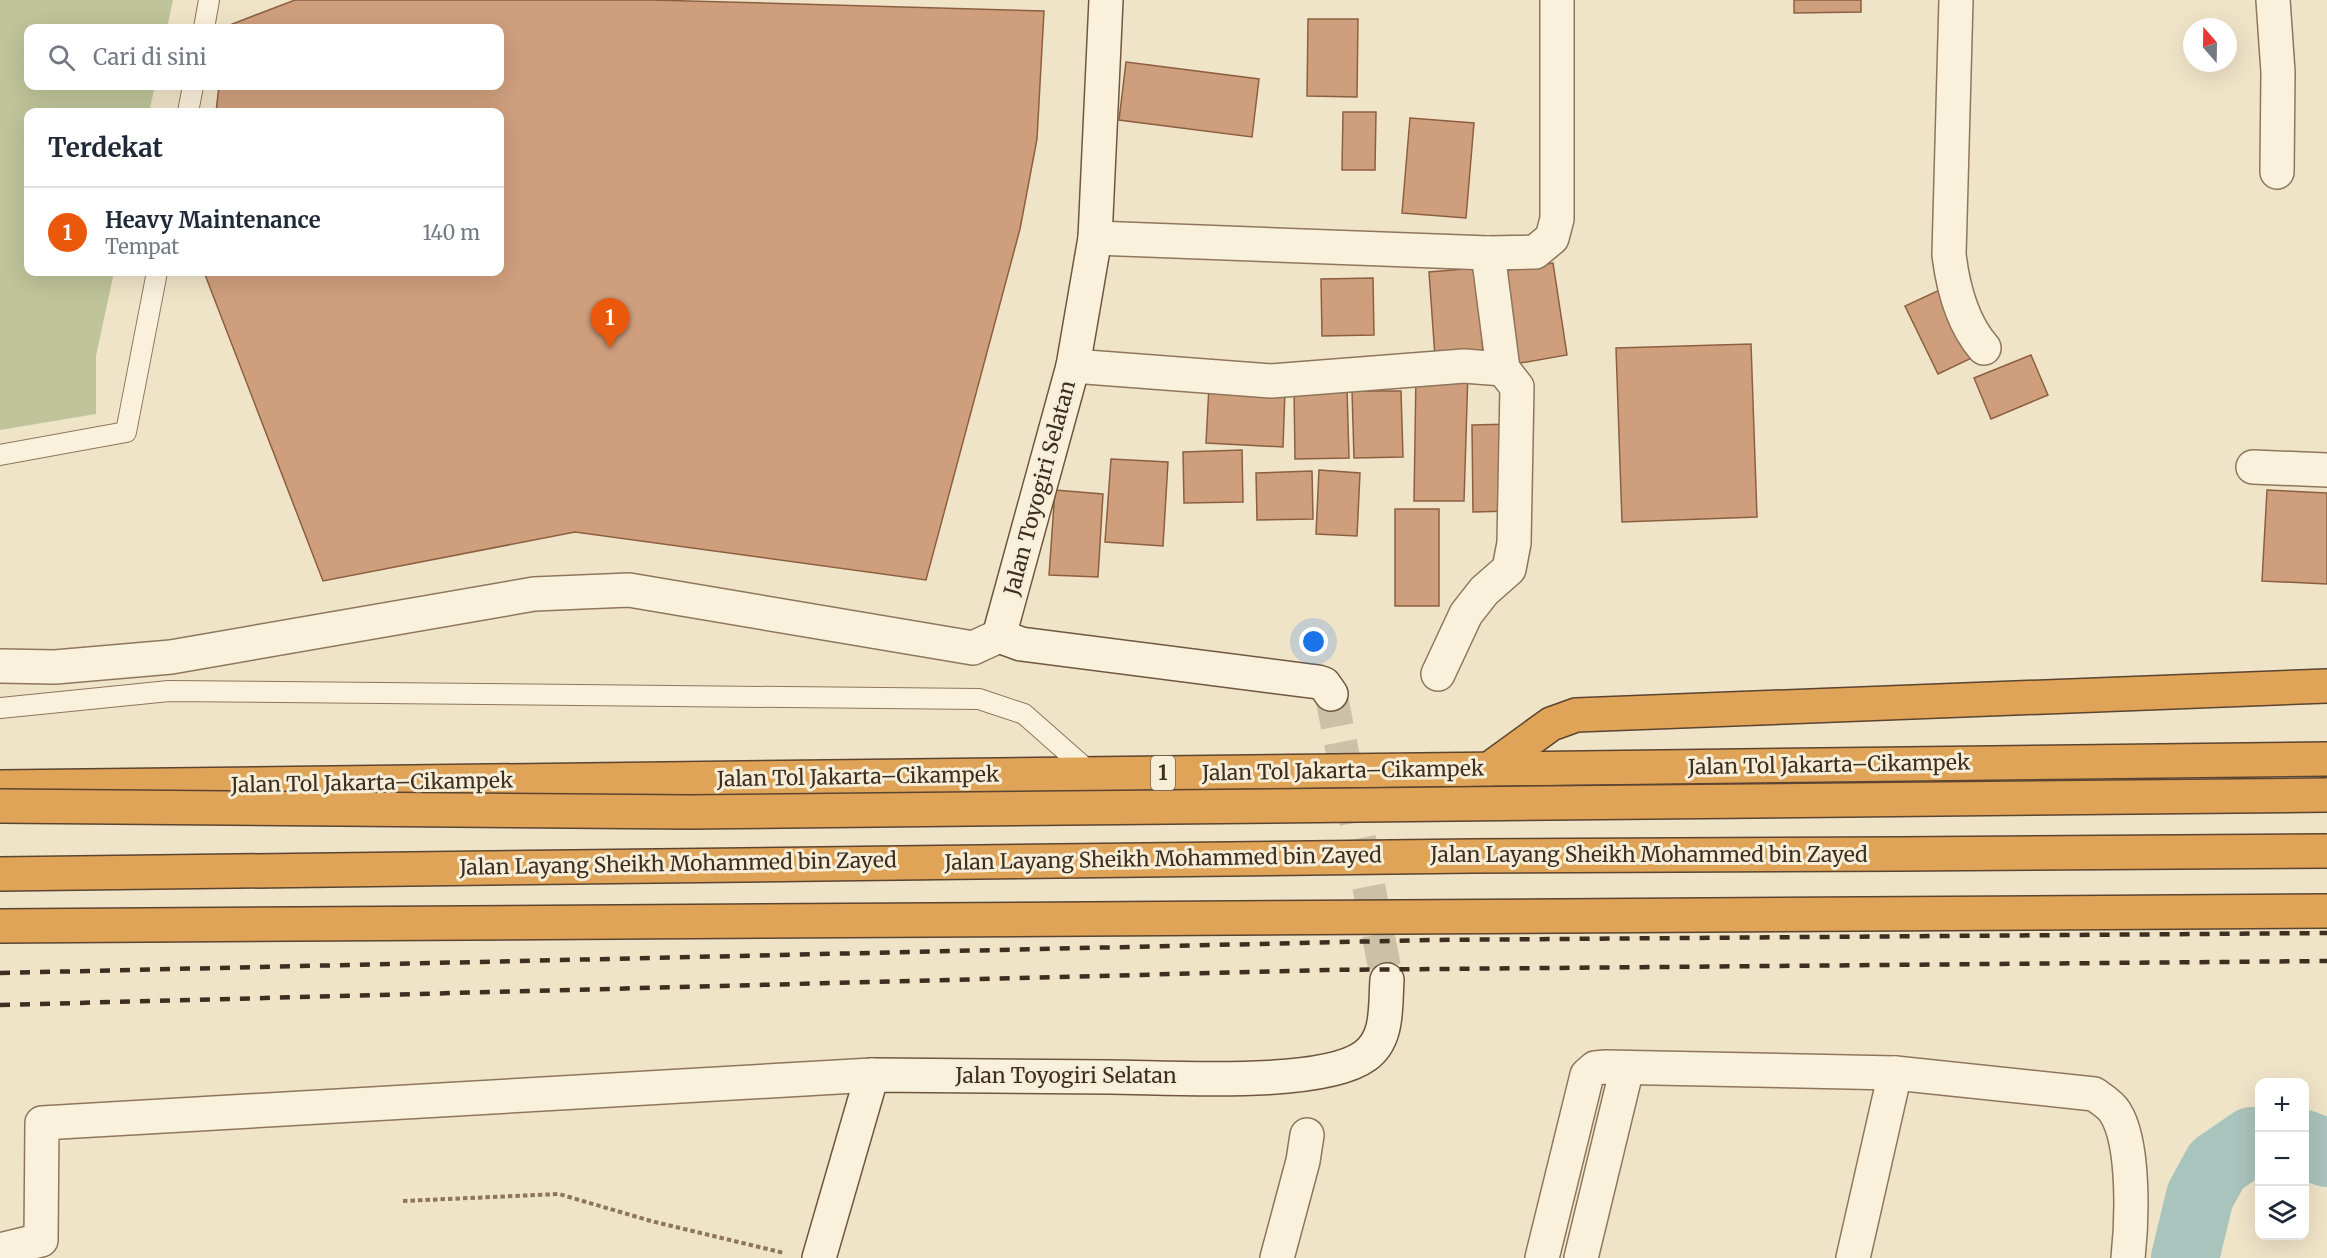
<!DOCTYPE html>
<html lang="id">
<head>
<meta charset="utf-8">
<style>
  body { margin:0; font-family:Merriweather,serif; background:#f6f6f7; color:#1f2937 }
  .controls { position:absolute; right:18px; bottom:18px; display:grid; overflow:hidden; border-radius:12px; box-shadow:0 6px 24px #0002 }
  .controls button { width:54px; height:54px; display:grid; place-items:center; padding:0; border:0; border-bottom:2px solid #e0e1e3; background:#fff; color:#1f2937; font:30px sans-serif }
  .compass { position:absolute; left:2183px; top:18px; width:54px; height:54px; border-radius:50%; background:#fff; box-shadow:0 6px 24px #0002; rotate:340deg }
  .you { position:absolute; left:1314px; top:642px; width:21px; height:21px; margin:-15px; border:4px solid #fff; border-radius:50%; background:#1a73e8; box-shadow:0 0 0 9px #1a73e833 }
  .badge { display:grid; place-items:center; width:39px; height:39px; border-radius:50%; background:#ea580c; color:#fff; font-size:20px; font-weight:700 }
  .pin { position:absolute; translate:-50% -50px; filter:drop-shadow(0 2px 3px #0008) }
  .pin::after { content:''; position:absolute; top:32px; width:21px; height:18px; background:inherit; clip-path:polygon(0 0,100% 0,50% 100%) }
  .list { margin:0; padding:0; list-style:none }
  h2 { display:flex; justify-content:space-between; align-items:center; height:78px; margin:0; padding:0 24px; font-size:26px }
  h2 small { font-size:20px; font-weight:400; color:#747a83 }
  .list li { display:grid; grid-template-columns:39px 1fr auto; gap:18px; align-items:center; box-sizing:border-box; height:90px; padding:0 24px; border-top:2px solid #e0e1e3 }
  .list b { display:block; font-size:22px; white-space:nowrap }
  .list p { margin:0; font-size:20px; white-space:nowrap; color:#747a83 }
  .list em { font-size:20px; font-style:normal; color:#747a83 }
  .icon { flex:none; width:33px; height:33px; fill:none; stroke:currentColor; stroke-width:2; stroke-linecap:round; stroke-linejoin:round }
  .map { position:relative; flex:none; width:2327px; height:1258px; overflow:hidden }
  .search { position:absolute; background:#fff; box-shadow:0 6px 24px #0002; left:24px; top:24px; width:480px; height:66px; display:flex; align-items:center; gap:15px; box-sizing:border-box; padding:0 21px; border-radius:12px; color:#747a83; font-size:22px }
  .panel { position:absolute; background:#fff; box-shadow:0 6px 24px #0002; left:24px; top:108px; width:480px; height:168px; border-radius:12px }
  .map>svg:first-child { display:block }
  .cemetery { fill:#bfc49a }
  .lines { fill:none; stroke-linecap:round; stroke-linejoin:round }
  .river { stroke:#a9c4bc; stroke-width:68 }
  .building { fill:#cf9f7d; stroke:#8d5f41; stroke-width:1.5 }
  .secondary-tunnel { stroke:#ccc0a6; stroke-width:33; stroke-dasharray:33 16; stroke-linecap:butt }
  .lane-casing { stroke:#8d765c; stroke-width:22 }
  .street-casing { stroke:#8d765c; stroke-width:36 }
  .secondary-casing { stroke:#6f573f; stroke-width:36 }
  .highway-casing { stroke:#5b4430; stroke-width:36 }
  .path { stroke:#8d765c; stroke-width:4; stroke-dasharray:4.5 3; stroke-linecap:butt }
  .lane { stroke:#faf1dc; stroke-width:20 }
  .street { stroke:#faf1dc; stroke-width:33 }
  .secondary { stroke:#faf1dc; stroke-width:33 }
  .highway { stroke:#e0a458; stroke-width:33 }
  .rail { stroke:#3d2e20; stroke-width:4.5; stroke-dasharray:10 10; stroke-linecap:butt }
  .highway-bridge-casing { stroke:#5b4430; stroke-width:36; stroke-linecap:butt }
  .highway-bridge { stroke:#e0a458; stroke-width:33 }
  .labels { text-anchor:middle; stroke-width:6; stroke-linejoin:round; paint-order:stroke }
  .shield { fill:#f7eed8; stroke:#756857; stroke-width:1.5 }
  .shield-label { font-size:20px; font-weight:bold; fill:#3d2e20 }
  .street-label { font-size:21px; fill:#3d2e20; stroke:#f7eed8 }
</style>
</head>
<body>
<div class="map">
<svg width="2327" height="1258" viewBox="0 0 2327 1258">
  <rect width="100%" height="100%" fill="#f0e4c8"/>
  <polygon class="cemetery" points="0,0 173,0 167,28 28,28 28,86 155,86 149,112 28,112 28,272 114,272 96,356 96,414 0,430"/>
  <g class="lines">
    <g class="river">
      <polyline points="2304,1144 2327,1153"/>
      <polyline points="2185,1258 2200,1196 2217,1165 2252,1141 2260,1141"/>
    </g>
  </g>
  <g class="building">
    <polygon points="295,0 653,0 1044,11 1037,139 1020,229 926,580 575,532 323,581 204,272 500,272 500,112 216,112 219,86 500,86 500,28 226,28 227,26"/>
    <polygon points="1794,0 1861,0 1861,12 1794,13"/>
    <polygon points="1308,19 1358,19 1357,97 1307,96"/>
    <polygon points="1126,62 1259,79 1252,137 1119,120"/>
    <polygon points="1343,112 1376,112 1375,170 1342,170"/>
    <polygon points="1410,118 1474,123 1466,218 1402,213"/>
    <polygon points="1553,263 1567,355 1515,364 1501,271"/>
    <polygon points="1477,268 1483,353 1435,357 1429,272"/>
    <polygon points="1373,278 1374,335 1322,336 1321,279"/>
    <polygon points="1944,288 1976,356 1938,374 1905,306"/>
    <polygon points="1751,344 1757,517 1622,522 1616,348"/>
    <polygon points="2031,355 2048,395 1991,419 1974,378"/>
    <polygon points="1468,371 1464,501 1414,501 1416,374"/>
    <polygon points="1209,386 1285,390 1283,447 1206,443"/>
    <polygon points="1347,388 1349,458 1295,459 1294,390"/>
    <polygon points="1352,391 1401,391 1403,457 1354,458"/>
    <polygon points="1512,424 1512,511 1473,512 1472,425"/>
    <polygon points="1242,450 1243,502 1184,503 1183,452"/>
    <polygon points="1111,459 1168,462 1163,546 1105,542"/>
    <polygon points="1319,470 1360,473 1357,536 1316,534"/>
    <polygon points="1312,471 1313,519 1257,520 1256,473"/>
    <polygon points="1055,490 1103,494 1098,577 1049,575"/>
    <polygon points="2267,490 2327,493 2327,584 2262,581"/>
    <rect x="1395" y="509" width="44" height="97"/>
  </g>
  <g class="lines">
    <polyline class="secondary-tunnel" points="1331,694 1387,980"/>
    <defs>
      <g id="lane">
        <polyline points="204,28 209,0"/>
        <polyline points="188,112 193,86"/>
        <polyline points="0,455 126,432 157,272"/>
        <polyline points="0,708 169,691 979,699 1024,714 1092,774"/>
      </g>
      <g id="street">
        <path d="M1956,0L1949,255C1953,287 1962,323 1984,348"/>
        <polyline points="2273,0 2278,72 2277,172"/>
        <polyline points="1095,238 1488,253 1535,252 1552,238 1557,219 1557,0"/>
        <polyline points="1073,366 1271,381 1464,366 1503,369"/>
        <polyline points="2253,467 2327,470"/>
        <polyline points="0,666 55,667 171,657 534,594 629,590 973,648 999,636"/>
        <polyline points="1438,674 1466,614 1484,591 1509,569 1514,543 1517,387 1503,369 1488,253"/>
        <polyline points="0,1250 41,1240 42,1123 872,1075"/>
        <polyline points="1277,1258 1303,1161 1307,1135"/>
        <path d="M1542,1258L1587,1075L1595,1068L1606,1067L1895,1073L2094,1094C2101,1099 2110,1104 2115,1112C2135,1143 2132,1222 2128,1258"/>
        <polyline points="1581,1258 1627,1068"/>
        <polyline points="1853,1258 1895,1073"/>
      </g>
      <g id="secondary">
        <polyline points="1106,0 1095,238 1073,366 999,636 1021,644 1318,682 1324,684 1331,694"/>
        <path d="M819,1258L872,1075C951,1076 1030,1076 1109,1077C1167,1077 1321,1088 1365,1056C1389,1039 1385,1006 1387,980"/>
      </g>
      <g id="highway">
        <polyline points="1489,769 1551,724 1576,715 2327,686"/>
        <polyline points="0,787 2327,759"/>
        <polyline points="0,926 2327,911"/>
      </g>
    </defs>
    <use href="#lane" class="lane-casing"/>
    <use href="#street" class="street-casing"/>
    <use href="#secondary" class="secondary-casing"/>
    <use href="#highway" class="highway-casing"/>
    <polyline class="path" points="403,1201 559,1194 651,1221 784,1253"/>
    <use href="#lane" class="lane"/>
    <use href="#street" class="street"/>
    <use href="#secondary" class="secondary"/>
    <use href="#highway" class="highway"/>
    <g class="rail">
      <polyline points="0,973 1430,940 2327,933"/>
      <polyline points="0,1005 1325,970 2327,961"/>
    </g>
    <defs>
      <g id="highway-bridge">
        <polyline points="0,806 689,812 2327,795"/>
        <path d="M0,874C491,867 982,860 1473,856C1758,853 2042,855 2327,851"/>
      </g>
    </defs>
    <use href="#highway-bridge" class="highway-bridge-casing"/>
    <use href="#highway-bridge" class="highway-bridge"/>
  </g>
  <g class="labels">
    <rect class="shield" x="1151" y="756" width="24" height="34" rx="4.5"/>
    <g class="shield-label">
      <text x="1163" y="780">1</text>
    </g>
    <g class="street-label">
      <text transform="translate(1040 488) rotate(-75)" y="7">Jalan Toyogiri Selatan</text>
      <text transform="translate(1829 765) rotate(-1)" y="7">Jalan Tol Jakarta–Cikampek</text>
      <text transform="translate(1343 771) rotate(-1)" y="7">Jalan Tol Jakarta–Cikampek</text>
      <text transform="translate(858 777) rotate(-1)" y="7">Jalan Tol Jakarta–Cikampek</text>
      <text transform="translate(372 783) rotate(-1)" y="7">Jalan Tol Jakarta–Cikampek</text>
      <text x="1649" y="862">Jalan Layang Sheikh Mohammed bin Zayed</text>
      <text transform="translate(1163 859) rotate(-1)" y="7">Jalan Layang Sheikh Mohammed bin Zayed</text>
      <text transform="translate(678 864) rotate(-1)" y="7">Jalan Layang Sheikh Mohammed bin Zayed</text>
      <text x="1066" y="1083">Jalan Toyogiri Selatan</text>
    </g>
  </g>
</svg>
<div class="controls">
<button>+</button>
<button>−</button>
<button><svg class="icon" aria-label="layers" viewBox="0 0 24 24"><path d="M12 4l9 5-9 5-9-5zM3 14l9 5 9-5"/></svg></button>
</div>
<svg class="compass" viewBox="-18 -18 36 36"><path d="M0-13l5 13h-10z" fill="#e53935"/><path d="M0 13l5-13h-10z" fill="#747a83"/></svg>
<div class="you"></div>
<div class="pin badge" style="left:610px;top:348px">1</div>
<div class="search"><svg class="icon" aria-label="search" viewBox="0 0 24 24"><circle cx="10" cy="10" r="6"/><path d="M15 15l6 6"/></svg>Cari di sini</div>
<section class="panel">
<h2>Terdekat<small></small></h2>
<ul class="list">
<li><span class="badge">1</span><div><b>Heavy Maintenance</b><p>Tempat</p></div><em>140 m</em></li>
</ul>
</section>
</div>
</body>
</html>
